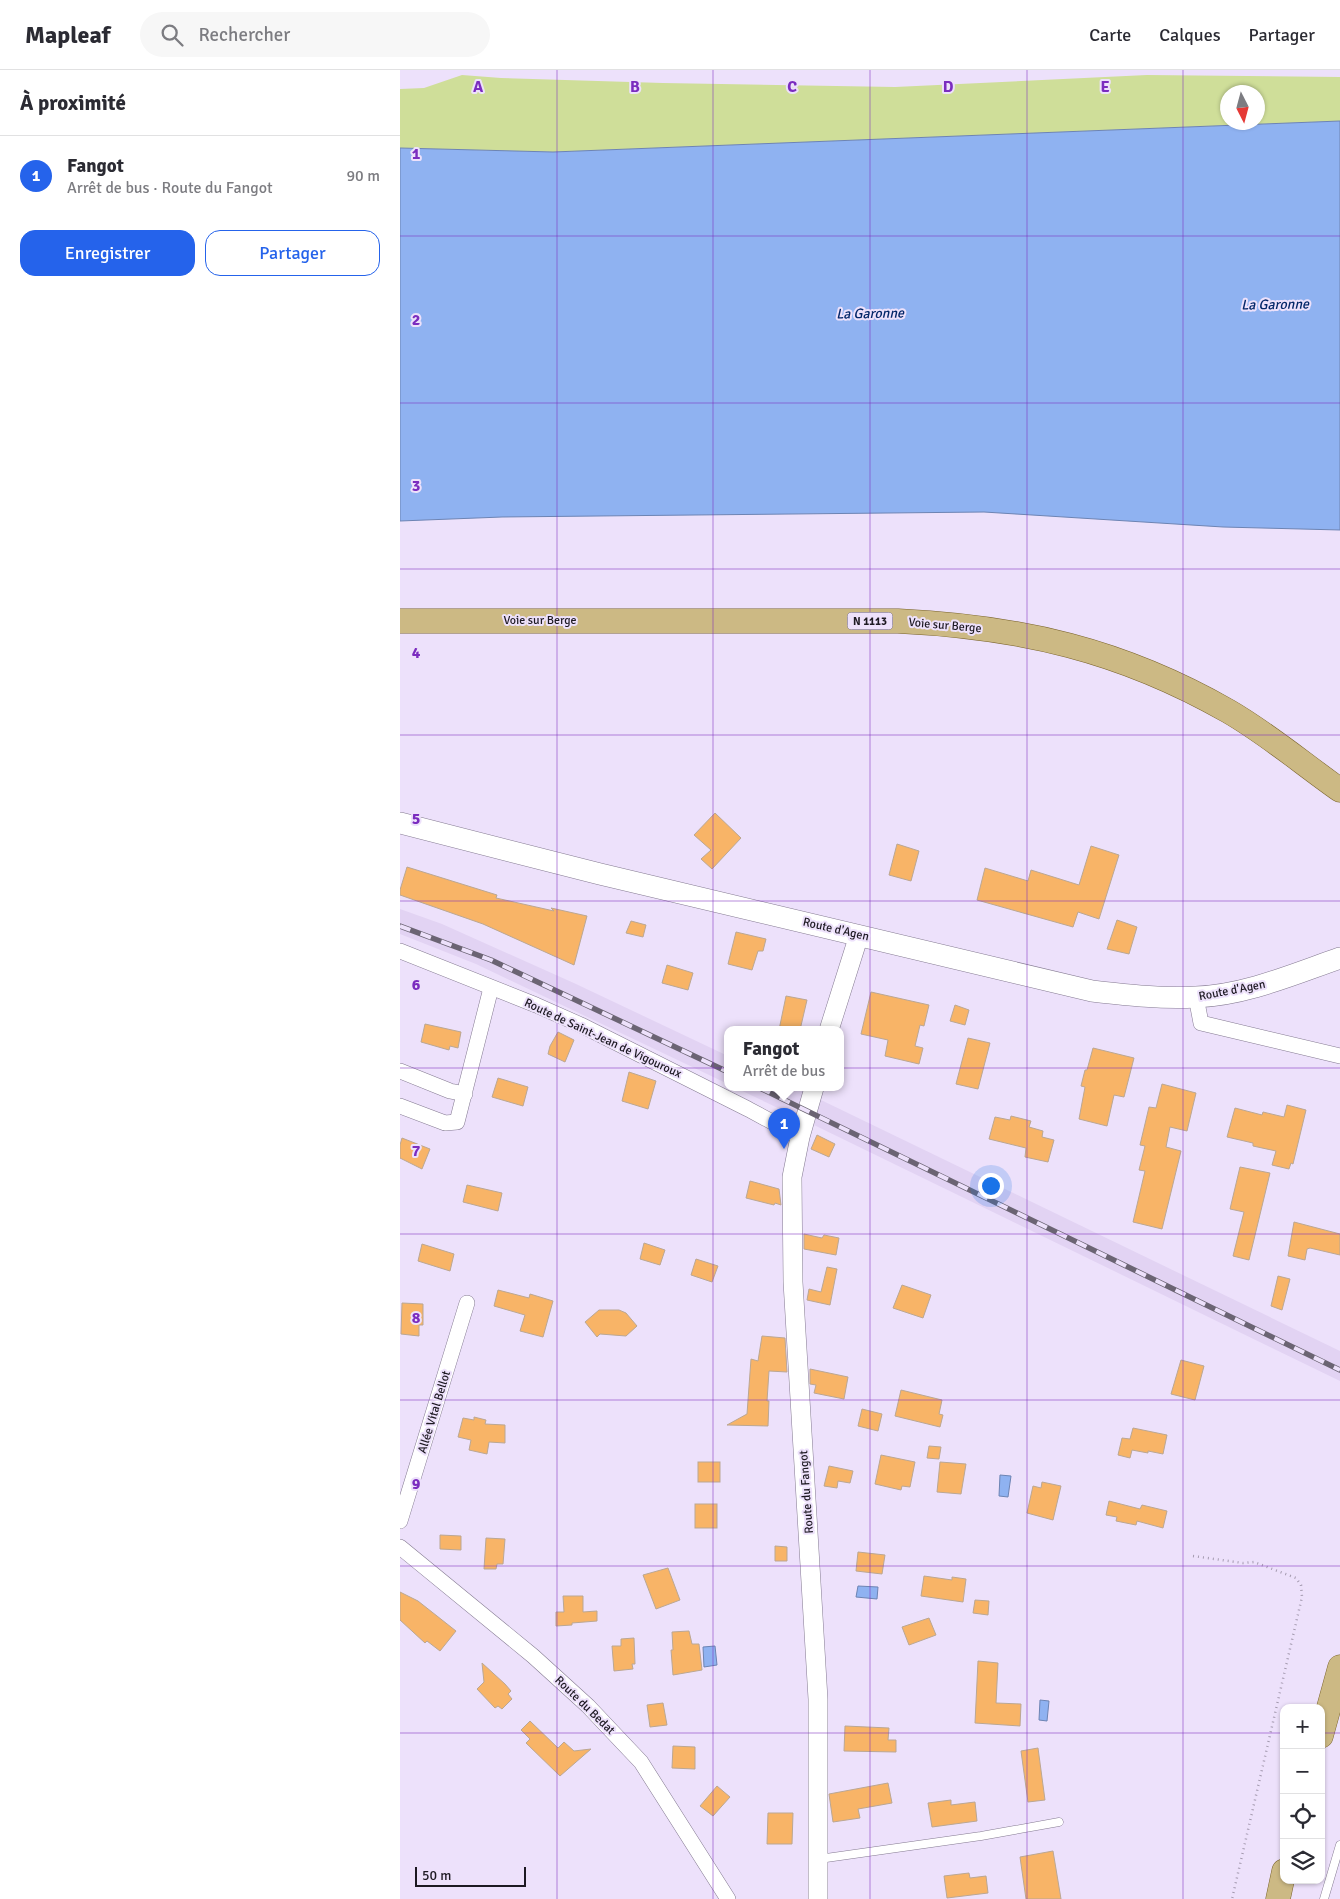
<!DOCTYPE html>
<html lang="fr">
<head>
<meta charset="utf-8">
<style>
  body { margin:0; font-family:Signika,sans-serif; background:#f7f7f7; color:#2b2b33 }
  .controls { position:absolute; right:15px; bottom:15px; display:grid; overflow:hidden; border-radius:10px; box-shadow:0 1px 4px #0004 }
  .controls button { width:45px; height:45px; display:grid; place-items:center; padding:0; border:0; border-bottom:1px solid #e1e1e2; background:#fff; color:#2b2b33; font:25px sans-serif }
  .compass { position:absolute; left:820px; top:15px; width:45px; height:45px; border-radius:50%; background:#fff; box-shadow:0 1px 4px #0004; rotate:174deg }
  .scale { position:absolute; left:15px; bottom:12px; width:111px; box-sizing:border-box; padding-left:5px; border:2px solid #1d1922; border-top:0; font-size:14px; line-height:18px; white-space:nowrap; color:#1d1922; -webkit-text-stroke:4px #ede1fb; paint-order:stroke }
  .you { position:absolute; left:590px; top:1115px; width:18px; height:18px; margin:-12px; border:4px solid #fff; border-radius:50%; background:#1a73e8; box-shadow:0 0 0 8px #1a73e833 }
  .badge { display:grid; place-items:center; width:32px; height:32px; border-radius:50%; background:#2563eb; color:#fff; font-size:16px; font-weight:700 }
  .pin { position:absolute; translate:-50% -41px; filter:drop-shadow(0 1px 2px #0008) }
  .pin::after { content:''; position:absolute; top:26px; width:18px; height:15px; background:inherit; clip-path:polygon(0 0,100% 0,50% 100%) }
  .popup { position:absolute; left:324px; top:956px; width:120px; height:65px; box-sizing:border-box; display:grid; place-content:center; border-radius:10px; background:#fff; filter:drop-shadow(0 1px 4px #0005); font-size:16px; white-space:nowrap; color:#7c7c81 }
  .popup b { font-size:19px; color:#2b2b33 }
  .popup::after { content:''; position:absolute; left:50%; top:100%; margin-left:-10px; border:10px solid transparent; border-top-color:#fff }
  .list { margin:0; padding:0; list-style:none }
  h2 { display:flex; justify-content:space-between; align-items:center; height:65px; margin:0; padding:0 20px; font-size:21px }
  h2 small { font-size:16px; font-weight:400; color:#7c7c81 }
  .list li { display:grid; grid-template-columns:32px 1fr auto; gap:15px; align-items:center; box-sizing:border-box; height:80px; padding:0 20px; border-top:1px solid #e1e1e2 }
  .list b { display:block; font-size:19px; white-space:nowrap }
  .list p { margin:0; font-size:16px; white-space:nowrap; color:#7c7c81 }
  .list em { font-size:16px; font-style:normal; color:#7c7c81 }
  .actions { display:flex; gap:10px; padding:15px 20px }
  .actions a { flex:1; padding:11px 0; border:1px solid #2563eb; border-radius:15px; text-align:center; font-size:18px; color:#2563eb }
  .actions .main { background:#2563eb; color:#fff }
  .icon { flex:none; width:28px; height:28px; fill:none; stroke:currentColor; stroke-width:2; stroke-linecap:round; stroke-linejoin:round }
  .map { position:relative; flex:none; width:940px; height:1829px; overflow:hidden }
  header { display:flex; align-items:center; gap:30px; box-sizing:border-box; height:70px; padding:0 25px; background:#fff; border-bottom:1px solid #e1e1e2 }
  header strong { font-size:24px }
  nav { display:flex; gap:28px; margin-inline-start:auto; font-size:18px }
  .search { width:350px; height:45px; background:#f7f7f7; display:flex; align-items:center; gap:12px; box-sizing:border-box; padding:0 18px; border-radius:28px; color:#7c7c81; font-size:19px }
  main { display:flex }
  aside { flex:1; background:#fff }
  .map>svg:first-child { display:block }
  .built { fill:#e2d3f3 }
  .green { fill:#cfde99; fill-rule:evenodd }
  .water { fill:#8fb2f1; stroke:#6d84b3 }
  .building { fill:#f8b467; stroke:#bba793 }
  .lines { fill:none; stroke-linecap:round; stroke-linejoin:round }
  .service-casing { stroke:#847a91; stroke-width:9 }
  .minor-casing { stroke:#847a91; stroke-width:16 }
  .tertiary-casing { stroke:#847a91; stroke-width:20 }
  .secondary-casing { stroke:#847a91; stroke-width:22 }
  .primary-casing { stroke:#79632c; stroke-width:25 }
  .path { stroke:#a59bb0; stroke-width:2.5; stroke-dasharray:1 4; stroke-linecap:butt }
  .service { stroke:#fff; stroke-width:8 }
  .minor { stroke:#fff; stroke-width:15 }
  .tertiary { stroke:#fff; stroke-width:19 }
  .secondary { stroke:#fff; stroke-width:21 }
  .primary { stroke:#ccb984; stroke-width:24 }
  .rail-casing { stroke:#6b6473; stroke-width:5.5 }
  .rail { stroke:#ede1fb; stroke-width:4; stroke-dasharray:11; stroke-linecap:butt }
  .grid { fill:none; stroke:#7b2cbf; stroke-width:1; stroke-opacity:0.55 }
  .labels { text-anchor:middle; stroke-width:4; stroke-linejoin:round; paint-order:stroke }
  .shield { fill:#ede1fb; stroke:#5b5563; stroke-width:1 }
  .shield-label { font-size:11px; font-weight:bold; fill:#1d1922 }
  .street-label { font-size:12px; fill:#1d1922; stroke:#ede1fb }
  .water-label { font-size:14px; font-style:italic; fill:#042769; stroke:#ede1fb }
  .grid-label { font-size:16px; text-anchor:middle; font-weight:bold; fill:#7b2cbf; stroke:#ede1fb; stroke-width:4; stroke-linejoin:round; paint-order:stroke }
</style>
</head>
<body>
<header>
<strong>Mapleaf</strong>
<div class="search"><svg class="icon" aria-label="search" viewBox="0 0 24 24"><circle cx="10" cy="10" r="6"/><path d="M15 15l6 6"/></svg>Rechercher</div>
<nav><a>Carte</a><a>Calques</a><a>Partager</a></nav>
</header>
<main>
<aside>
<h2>À proximité<small></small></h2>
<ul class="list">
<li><span class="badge">1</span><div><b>Fangot</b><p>Arrêt de bus · Route du Fangot</p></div><em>90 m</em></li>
</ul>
<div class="actions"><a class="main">Enregistrer</a><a>Partager</a></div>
</aside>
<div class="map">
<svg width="940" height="1829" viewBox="0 0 940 1829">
  <rect width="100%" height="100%" fill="#ede1fb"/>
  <g class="built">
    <polygon points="0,839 42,854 176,914 328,986 328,1014 76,894 0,864"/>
    <polygon points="336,1018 395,1018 406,1023 399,1048"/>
    <polygon points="421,1030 940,1281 940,1311 414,1055"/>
  </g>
  <path class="green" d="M62,5L101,8L263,13L495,17L747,5L940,7V51L153,82L0,78V19L24,18ZM828,22H858V52H828Z"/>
  <g class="water">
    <polygon points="940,51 940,460 823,457 584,442 102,447 0,451 0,78 153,82"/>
    <polygon points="600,1405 611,1406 608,1427 599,1426"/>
    <polygon points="458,1516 478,1517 477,1529 456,1527"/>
    <polygon points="315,1576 317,1595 304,1597 303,1577"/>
    <polygon points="640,1630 649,1631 647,1651 639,1650"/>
  </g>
  <g class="building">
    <polygon points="315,743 341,768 312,799 301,789 311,780 294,765"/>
    <polygon points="497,774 519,781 511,811 489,805"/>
    <polygon points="691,776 719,785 699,849 678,842 673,857 577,830 585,798 628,811 631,800 679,815"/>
    <polygon points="7,797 97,825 96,828 154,841 151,838 187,846 174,895 83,854 0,825 0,820"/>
    <polygon points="717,850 737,857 729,884 707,879"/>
    <polygon points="231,851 246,855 243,867 226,863"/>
    <polygon points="336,862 366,869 363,881 358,881 352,900 328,894"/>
    <polygon points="267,895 293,903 288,920 262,913"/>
    <polygon points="471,922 529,935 524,956 520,955 515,976 523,978 519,994 485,986 488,970 461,964"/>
    <polygon points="386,926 407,930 400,960 379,960"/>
    <polygon points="555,935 569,940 565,955 550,951"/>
    <polygon points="25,954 61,962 58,978 50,976 49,980 21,972"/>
    <polygon points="158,962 174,970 165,992 148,984 150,976"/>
    <polygon points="568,968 590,973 578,1019 556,1014"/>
    <polygon points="693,978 734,988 724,1027 714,1025 707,1056 679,1049 685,1017 681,1016 685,1000 687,1000"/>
    <polygon points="229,1002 256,1011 248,1039 222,1031"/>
    <polygon points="98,1008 128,1017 123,1036 92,1027"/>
    <polygon points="762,1014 796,1023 787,1061 770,1057 766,1077 781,1081 762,1159 733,1152 745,1101 739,1100 745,1076 740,1075 749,1037 756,1038"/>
    <polygon points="887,1035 906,1040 893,1094 891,1093 889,1099 872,1095 876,1081 853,1076 853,1073 827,1067 835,1038 862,1045 863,1042 884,1047"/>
    <polygon points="611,1046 631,1051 629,1057 643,1061 642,1067 654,1070 648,1092 625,1087 626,1078 589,1069 595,1047 610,1050"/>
    <polygon points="417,1065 435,1074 429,1087 411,1079"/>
    <polygon points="2,1068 30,1079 22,1099 0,1088 0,1075"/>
    <polygon points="840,1097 870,1103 849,1190 833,1186 844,1142 830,1139"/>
    <polygon points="350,1111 379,1119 381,1135 375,1133 374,1135 346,1128"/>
    <polygon points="67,1115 102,1123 98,1141 63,1132"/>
    <polygon points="894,1152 940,1164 940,1185 910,1178 907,1179 905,1190 888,1186"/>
    <polygon points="404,1164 422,1168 424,1165 439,1168 436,1185 404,1179"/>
    <polygon points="244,1173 265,1180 260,1195 240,1189"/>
    <polygon points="22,1174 54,1184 50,1201 18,1191"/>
    <polygon points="296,1189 318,1196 312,1212 291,1205"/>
    <polygon points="427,1197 437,1199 430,1235 407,1230 409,1219 421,1222"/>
    <polygon points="878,1206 890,1209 882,1240 871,1236"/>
    <polygon points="502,1215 531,1225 523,1248 493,1238"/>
    <polygon points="98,1220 129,1228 130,1224 153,1231 143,1267 120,1261 125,1245 94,1236"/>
    <polygon points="2,1233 23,1234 23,1255 19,1255 19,1266 1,1264"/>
    <polygon points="199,1240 219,1240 226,1243 237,1256 226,1266 200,1264 197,1267 185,1252"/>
    <polygon points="362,1266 385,1268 387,1302 369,1301 367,1331 369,1331 368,1356 327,1355 347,1344 351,1289 358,1291"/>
    <polygon points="781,1290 804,1296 795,1330 771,1324"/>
    <polygon points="410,1299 448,1307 444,1329 414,1323 416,1315 410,1314"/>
    <polygon points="501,1320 542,1330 539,1344 543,1345 540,1357 495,1346"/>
    <polygon points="462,1339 482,1344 478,1361 458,1356"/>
    <polygon points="74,1347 86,1350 85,1354 105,1355 105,1373 89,1372 87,1384 69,1380 71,1370 58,1367 63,1348 74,1350"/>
    <polygon points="733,1358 767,1365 763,1384 748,1381 748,1383 732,1380 730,1388 718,1385 722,1368 730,1369"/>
    <polygon points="529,1376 541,1377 539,1389 527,1388"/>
    <polygon points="481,1385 515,1392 510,1417 502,1416 501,1420 475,1414"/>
    <rect x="298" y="1392" width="22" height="20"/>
    <polygon points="540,1392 566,1394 561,1424 537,1422"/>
    <polygon points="429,1396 453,1401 450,1413 438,1411 437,1418 424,1416"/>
    <polygon points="642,1412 661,1416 653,1450 627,1443 633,1416 641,1418"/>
    <polygon points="709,1431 740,1439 742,1435 767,1441 763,1458 737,1451 736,1455 716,1451 717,1447 706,1445"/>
    <rect x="295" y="1434" width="22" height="24"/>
    <polygon points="40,1465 61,1466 61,1480 40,1479"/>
    <polygon points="86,1468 105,1469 103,1494 97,1494 96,1499 84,1499"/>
    <polygon points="375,1476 387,1477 387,1491 375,1491"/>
    <polygon points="458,1482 485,1485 482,1504 456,1501"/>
    <polygon points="268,1498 280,1530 256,1539 243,1505"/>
    <polygon points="524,1506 552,1510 552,1507 566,1509 563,1532 521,1526"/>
    <polygon points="0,1522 18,1531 56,1561 40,1581 27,1571 25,1573 0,1550"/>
    <polygon points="163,1526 183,1526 183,1542 197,1541 197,1551 172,1553 172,1555 156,1556 156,1542 164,1542"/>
    <polygon points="575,1530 589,1531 588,1545 573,1543"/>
    <polygon points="529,1548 536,1565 509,1575 502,1557"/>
    <polygon points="289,1561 292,1574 299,1574 302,1600 273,1605 271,1580 273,1580 272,1562"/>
    <polygon points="234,1568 235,1594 232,1594 233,1599 214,1601 212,1576 221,1576 221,1569"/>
    <polygon points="578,1591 598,1593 596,1633 621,1634 620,1656 575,1653"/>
    <polygon points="82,1593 105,1614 111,1621 108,1624 112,1629 102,1639 98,1636 95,1638 77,1619 84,1612"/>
    <polygon points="263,1633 267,1655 250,1657 247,1635"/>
    <polygon points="130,1651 158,1678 164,1672 174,1681 191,1679 160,1706 126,1673 130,1669 121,1660"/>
    <polygon points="445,1656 489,1658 488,1670 496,1670 496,1682 444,1681"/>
    <polygon points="273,1676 295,1677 295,1699 272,1698"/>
    <polygon points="638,1678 645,1730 628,1732 621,1681"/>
    <polygon points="488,1713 492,1733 458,1739 460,1748 433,1752 429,1724"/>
    <polygon points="317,1716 330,1727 313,1746 300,1736"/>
    <polygon points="551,1730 551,1735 575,1732 577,1751 532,1757 528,1733"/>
    <polygon points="368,1743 393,1743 392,1774 367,1774"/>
    <polygon points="653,1781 661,1829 626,1829 620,1787"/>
    <polygon points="569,1803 570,1808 586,1806 588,1823 547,1828 544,1806"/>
  </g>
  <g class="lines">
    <defs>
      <g id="service">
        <polyline points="419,1789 581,1766 659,1752"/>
        <polyline points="924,1829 940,1775"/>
      </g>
      <g id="minor">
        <polyline points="0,881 136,935 181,955 348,1039 400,1067"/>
        <polyline points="796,927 801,953 940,986"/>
        <polyline points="0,1001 50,1021 65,1024"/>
        <polyline points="0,1036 45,1053 57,1052 91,918"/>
        <polyline points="0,1451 67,1233"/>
        <polyline points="0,1477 133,1586 188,1636 222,1672 241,1692 328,1829"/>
      </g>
      <g id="tertiary">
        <polyline points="429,960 459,865"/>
        <polyline points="414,1018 400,1067 392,1107 393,1212 418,1629 418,1829"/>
      </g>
      <path id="secondary" d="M0,753L200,804L692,921C727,925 761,929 796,927C846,925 894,904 940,888"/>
      <g id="primary">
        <path d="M0,551H498C621,557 721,580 828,641C868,664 903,694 940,720"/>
        <polyline points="921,1666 940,1597"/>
        <polyline points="878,1829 884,1801"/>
      </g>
    </defs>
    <use href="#service" class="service-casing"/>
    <use href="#minor" class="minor-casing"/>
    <use href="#tertiary" class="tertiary-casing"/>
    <use href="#secondary" class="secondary-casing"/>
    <use href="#primary" class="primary-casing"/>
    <polyline class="path" points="793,1486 843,1493 854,1492 896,1508 901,1515 902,1527 832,1829"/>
    <use href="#service" class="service"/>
    <use href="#minor" class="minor"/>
    <use href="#tertiary" class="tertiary"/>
    <use href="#secondary" class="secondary"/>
    <use href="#primary" class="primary"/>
    <defs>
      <g id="rail">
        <polyline points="0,856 91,890 328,1002"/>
        <polyline points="360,1018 940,1300"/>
      </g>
    </defs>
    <use href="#rail" class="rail-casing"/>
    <use href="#rail" class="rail"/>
  </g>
  <path class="grid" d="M157,0V1829M313,0V1829M470,0V1829M627,0V1829M783,0V1829M0,166H940M0,333H940M0,499H940M0,665H940M0,831H940M0,998H940M0,1164H940M0,1330H940M0,1496H940M0,1663H884M921,1663H940"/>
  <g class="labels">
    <rect class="shield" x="447.5" y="542.5" width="45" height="17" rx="4"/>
    <g class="shield-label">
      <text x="470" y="555">N 1113</text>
    </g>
    <g class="street-label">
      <text x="140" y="554">Voie sur Berge</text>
      <text transform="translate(545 555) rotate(5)" y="4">Voie sur Berge</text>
      <text transform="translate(436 859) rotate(13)" y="4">Route d'Agen</text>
      <text transform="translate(832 920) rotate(-11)" y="4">Route d'Agen</text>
      <text transform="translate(203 968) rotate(25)" y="4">Route de Saint-Jean de Vigouroux</text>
      <text transform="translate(34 1342) rotate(-73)" y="4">Allée Vital Bellot</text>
      <text transform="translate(406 1422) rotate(-94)" y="4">Route du Fangot</text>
      <text transform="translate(185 1635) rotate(44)" y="4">Route du Bedat</text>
    </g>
    <g class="water-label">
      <text transform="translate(875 234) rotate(-1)" y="5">La Garonne</text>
      <text transform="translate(470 243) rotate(-1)" y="5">La Garonne</text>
    </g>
  </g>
  <g class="grid-label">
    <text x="78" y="22">A</text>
    <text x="235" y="22">B</text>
    <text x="392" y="22">C</text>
    <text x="548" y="22">D</text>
    <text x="705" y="22">E</text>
    <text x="16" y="89">1</text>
    <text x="16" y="255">2</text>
    <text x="16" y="421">3</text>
    <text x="16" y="588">4</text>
    <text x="16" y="754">5</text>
    <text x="16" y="920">6</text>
    <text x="16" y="1086">7</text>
    <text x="16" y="1253">8</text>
    <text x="16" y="1419">9</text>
  </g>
</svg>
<div class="controls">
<button>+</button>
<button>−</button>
<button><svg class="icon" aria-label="locate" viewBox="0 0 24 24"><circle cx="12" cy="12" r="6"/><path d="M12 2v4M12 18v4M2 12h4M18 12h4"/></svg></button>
<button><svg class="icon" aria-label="layers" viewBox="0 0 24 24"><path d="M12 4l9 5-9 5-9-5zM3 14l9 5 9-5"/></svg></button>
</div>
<svg class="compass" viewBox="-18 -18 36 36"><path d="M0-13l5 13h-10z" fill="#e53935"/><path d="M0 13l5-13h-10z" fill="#7c7c81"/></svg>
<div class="scale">50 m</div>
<div class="you"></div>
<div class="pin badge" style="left:384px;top:1079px">1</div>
<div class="popup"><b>Fangot</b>Arrêt de bus</div>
</div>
</main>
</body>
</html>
